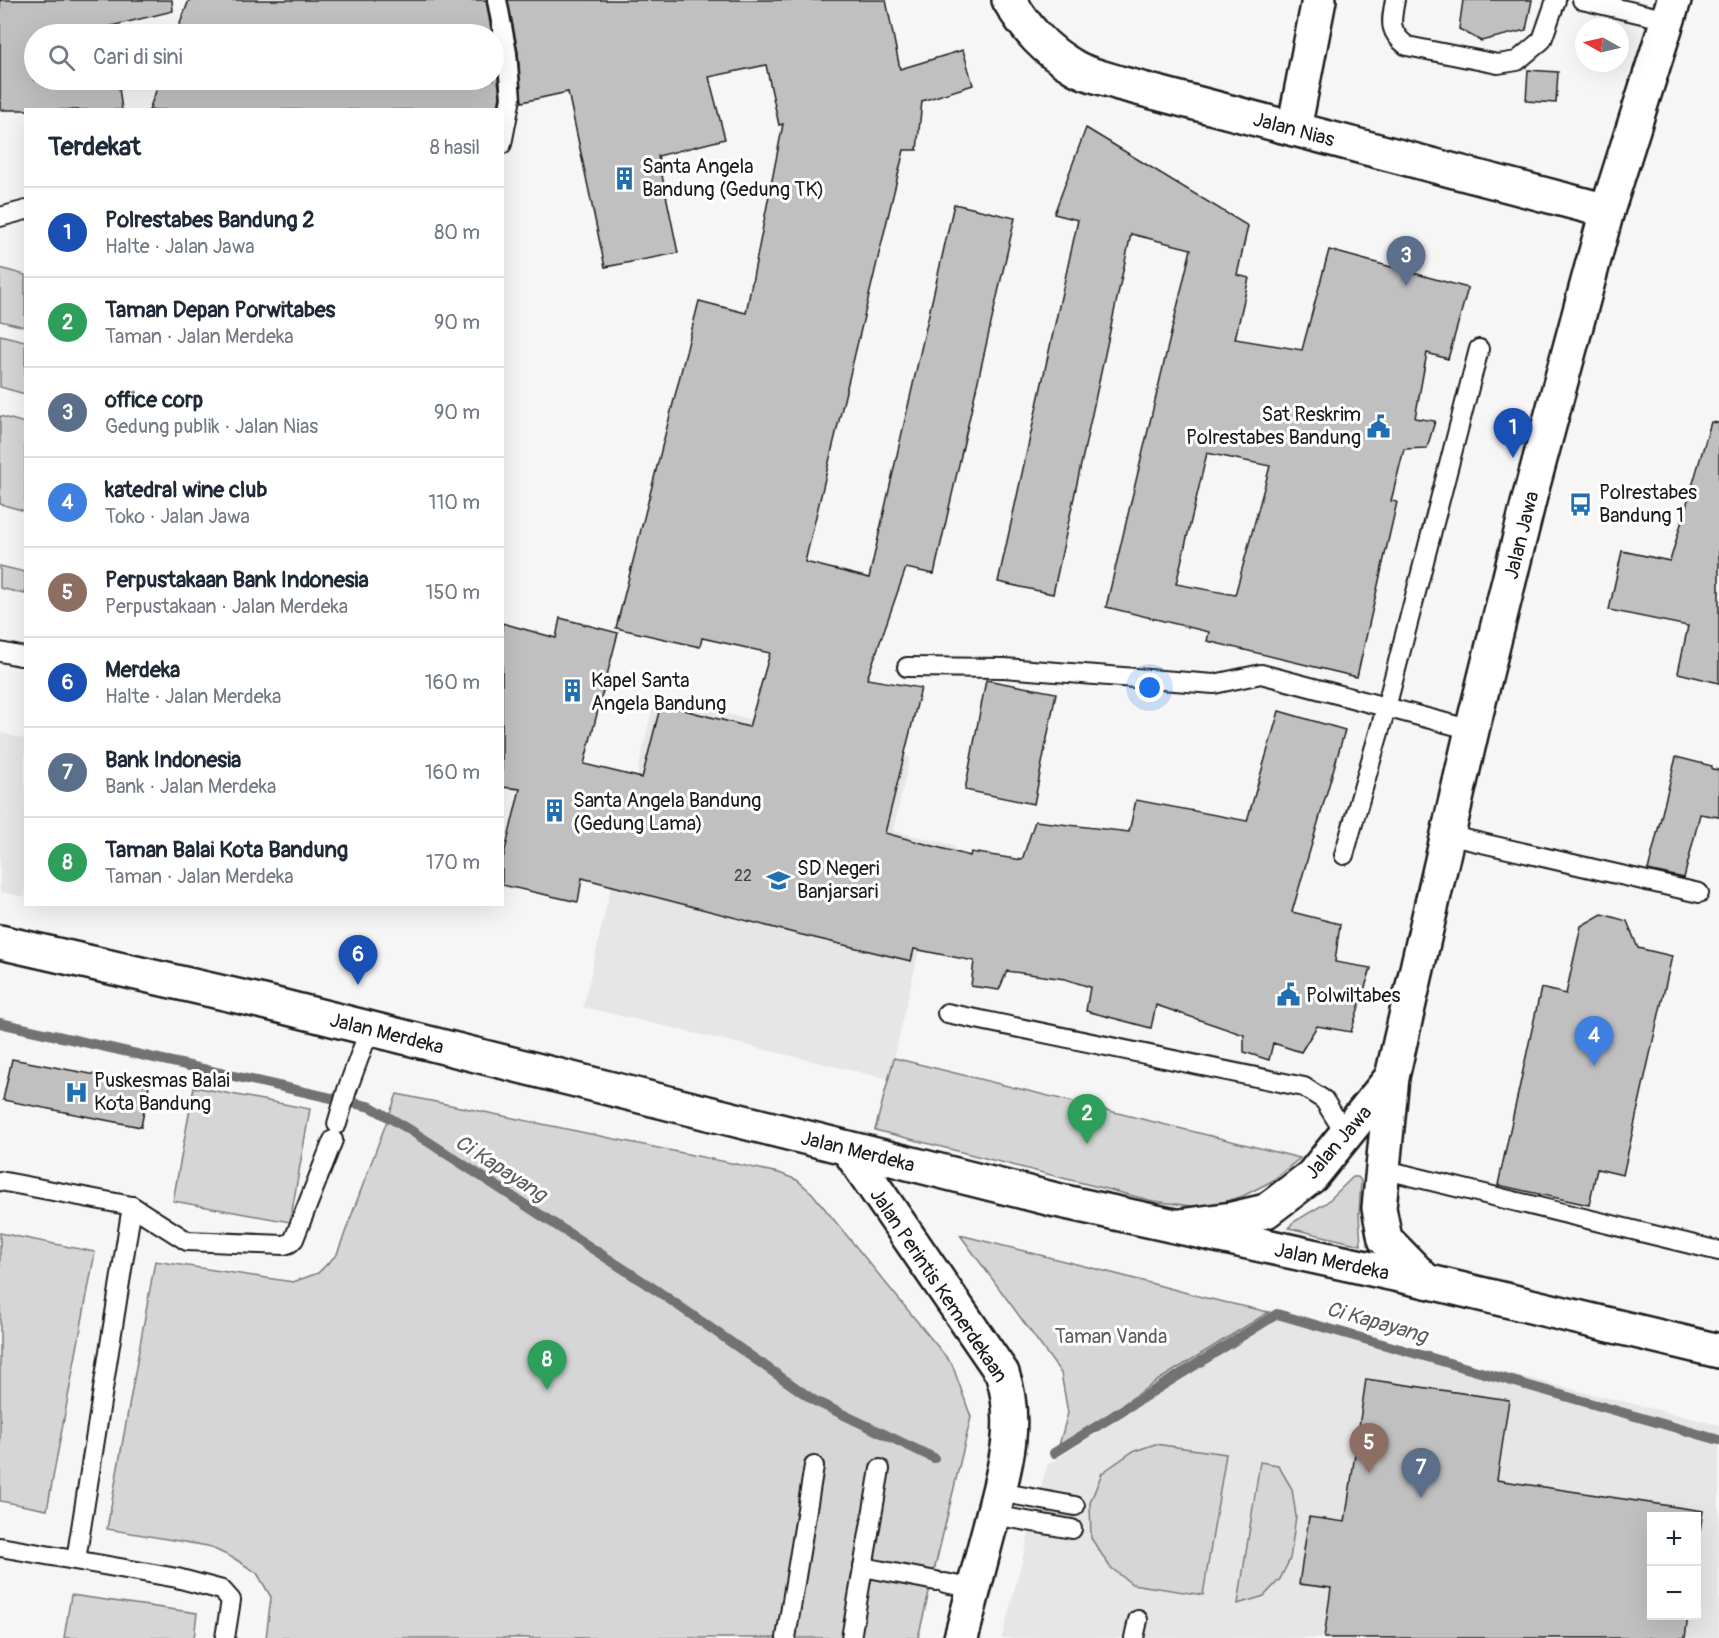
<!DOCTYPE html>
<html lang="id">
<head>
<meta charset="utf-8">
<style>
  body { margin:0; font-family:Pangolin,sans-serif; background:#f2f2f3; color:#1f2937 }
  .controls { position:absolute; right:18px; bottom:18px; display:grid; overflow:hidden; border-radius:0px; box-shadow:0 6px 24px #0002 }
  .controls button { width:54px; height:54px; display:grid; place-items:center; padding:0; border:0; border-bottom:2px solid #e0e1e3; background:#fff; color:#1f2937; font:30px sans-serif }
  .compass { position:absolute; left:1575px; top:18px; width:54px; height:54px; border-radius:50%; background:#fff; box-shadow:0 6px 24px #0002; rotate:278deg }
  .you { position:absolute; left:1150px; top:688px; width:21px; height:21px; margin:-15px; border:4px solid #fff; border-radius:50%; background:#1a73e8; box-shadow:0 0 0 9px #1a73e833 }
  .badge { display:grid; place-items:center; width:39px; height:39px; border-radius:50%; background:#1f6fb2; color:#fff; font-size:20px; font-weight:700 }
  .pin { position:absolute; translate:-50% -50px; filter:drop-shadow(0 2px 3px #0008) }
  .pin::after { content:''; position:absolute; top:32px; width:21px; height:18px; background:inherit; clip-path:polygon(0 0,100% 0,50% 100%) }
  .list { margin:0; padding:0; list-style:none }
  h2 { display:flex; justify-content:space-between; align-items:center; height:78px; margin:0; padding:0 24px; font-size:26px }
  h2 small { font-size:20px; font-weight:400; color:#747a83 }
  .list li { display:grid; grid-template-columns:39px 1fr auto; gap:18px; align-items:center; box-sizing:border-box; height:90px; padding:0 24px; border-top:2px solid #e0e1e3 }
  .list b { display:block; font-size:22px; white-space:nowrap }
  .list p { margin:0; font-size:20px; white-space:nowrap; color:#747a83 }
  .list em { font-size:20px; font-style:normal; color:#747a83 }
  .icon { flex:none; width:33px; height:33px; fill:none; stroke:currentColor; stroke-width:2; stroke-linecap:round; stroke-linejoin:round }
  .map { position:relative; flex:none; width:1719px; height:1638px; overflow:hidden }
  .search { position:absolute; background:#fff; box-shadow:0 6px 24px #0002; left:24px; top:24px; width:480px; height:66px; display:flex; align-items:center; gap:15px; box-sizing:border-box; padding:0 21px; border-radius:33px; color:#747a83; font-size:22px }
  .panel { position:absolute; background:#fff; box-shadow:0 6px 24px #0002; left:24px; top:108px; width:480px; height:798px; border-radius:0px }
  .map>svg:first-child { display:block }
  .built { fill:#e6e6e6; fill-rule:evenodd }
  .green { fill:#d6d6d6; stroke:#797979; stroke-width:1.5 }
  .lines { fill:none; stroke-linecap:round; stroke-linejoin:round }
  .stream { stroke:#727272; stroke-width:10 }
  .building { fill:#c0c0c0; stroke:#1c1c1c; stroke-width:1.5; fill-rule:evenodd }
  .lane-casing { stroke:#1c1c1c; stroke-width:22 }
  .street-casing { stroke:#1c1c1c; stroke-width:38 }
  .secondary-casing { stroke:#1c1c1c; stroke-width:38 }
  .primary-casing { stroke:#1c1c1c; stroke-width:38 }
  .lane { stroke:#fff; stroke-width:18 }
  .street { stroke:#fff; stroke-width:33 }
  .secondary { stroke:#fff; stroke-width:33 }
  .primary { stroke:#fff; stroke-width:33 }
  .labels { text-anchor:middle; stroke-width:6; stroke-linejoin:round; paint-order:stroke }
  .number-label { font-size:16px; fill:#454545 }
  .street-label { font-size:20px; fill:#1c1c1c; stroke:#fff }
  .poi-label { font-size:20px; fill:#1c1c1c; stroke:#fff; text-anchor:start }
  .park-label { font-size:20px; fill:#5d5d5d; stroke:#fff }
  .water-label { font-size:21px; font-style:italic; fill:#5d5d5d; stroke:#fff }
</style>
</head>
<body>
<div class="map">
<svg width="1719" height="1638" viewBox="0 0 1719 1638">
  <rect width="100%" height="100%" fill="#f6f6f6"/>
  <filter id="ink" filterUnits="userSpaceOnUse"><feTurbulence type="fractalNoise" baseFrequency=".0167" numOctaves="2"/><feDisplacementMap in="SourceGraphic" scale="12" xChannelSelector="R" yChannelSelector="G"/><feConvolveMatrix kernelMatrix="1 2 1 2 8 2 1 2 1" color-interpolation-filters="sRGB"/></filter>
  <g filter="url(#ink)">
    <g class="built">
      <polygon points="655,697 910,757 893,831 954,845 955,850 937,911 928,912 889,1079 583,1007"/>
      <polygon points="0,733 25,739 25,897 0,892"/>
      <path d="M1274,1319L1474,1365L1719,1425V1638H1002L1047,1465ZM1652,1516H1696V1616H1652Z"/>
    </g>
    <g class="green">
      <polygon points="0,268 25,275 25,327 0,321"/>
      <polygon points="0,335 25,341 25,394 0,387"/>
      <polygon points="0,416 25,423 25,511 0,504"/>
      <polygon points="0,566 25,572 25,594 0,588"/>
      <polygon points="894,1058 1300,1158 1272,1181 1243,1196 1221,1203 1199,1207 1153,1201 875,1130"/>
      <polygon points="194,1087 310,1109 290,1222 173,1201"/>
      <polygon points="397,1094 779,1173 797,1180 812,1193 952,1364 971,1417 918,1638 266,1638 271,1597 257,1573 235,1559 208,1546 107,1529 155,1261 293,1282 318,1273 337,1254"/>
      <polygon points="1353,1177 1358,1177 1361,1181 1359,1215 1361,1245 1289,1228 1292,1223 1326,1203"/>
      <polygon points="0,1233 95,1252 47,1510 0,1501"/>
      <polygon points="960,1235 1120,1275 1206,1298 1269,1312 1157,1381 1058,1449 1068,1413 1061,1373"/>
      <polygon points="1155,1444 1226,1454 1203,1595 1132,1584 1110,1567 1091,1538 1090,1503 1102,1473 1132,1452"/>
      <polygon points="1260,1462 1278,1465 1292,1489 1296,1516 1290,1559 1280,1579 1264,1596 1238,1604"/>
      <polygon points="71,1595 197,1613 194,1638 64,1638"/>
    </g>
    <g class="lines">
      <g class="stream">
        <polyline points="0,1023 371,1107 407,1128 659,1292 815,1401 934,1458"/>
        <polyline points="1054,1453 1277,1314 1719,1440"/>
      </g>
    </g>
    <g class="building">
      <polygon points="0,0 172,0 173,11 111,26 112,34 34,34 34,80 118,80 122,110 0,110"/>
      <polygon points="189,0 486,0 492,34 176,34"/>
      <polygon points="508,0 886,0 900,69 963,50 973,85 922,101 917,150 904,150 805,562 869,578 954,204 1015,218 934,574 906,568 867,679 921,688 885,833 970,856 971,852 1022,860 1035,821 1129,832 1136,800 1247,821 1279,711 1345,730 1292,912 1340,924 1335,962 1371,968 1351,1032 1317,1026 1301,1052 1273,1043 1269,1060 1244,1052 1244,1035 1156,1005 1151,1028 1086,1011 1090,987 1065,979 1007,971 999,990 971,986 974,961 914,949 911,961 794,933 582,878 578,902 502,885 502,863 520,789 502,787 502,623 556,638 560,618 618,633 584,764 642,778 661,704 749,727 770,653 702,638 700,647 616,628 699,301 746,313 783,124 779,125 766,65 709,77 725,139 658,156 678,253 605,267 568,92 522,102 518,52"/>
      <polygon points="1463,0 1532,0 1526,30 1481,41 1459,29"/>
      <polygon points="494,42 500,97 498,107 488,110 149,110 160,80 494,80"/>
      <polygon points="1528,70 1558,72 1556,103 1526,101"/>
      <path d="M1086,128L1248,226L1237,275L1249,278L1235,339L1302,350L1329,250L1468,288L1448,359L1427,353L1415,418L1435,421L1427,448L1404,449L1391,501L1397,502L1357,677L1207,641L1209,632L1106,607L1191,249L1131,234L1053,594L998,582L1078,220L1054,214ZM1207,453L1270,466L1235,595L1176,584Z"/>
      <polygon points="1711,422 1719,423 1719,683 1678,673 1688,626 1609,610 1622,551 1670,561"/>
      <polygon points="986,680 1056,693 1034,804 965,790"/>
      <polygon points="1676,757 1712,766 1712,769 1719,770 1719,817 1700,814 1684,878 1648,870"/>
      <polygon points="1602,914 1627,921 1638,948 1672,956 1623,1175 1597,1169 1589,1205 1498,1185 1541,988 1566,994 1581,926"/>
      <polygon points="12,1059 149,1085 141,1127 3,1100"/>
      <polygon points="1366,1379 1509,1400 1497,1480 1703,1511 1696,1557 1696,1516 1652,1516 1652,1616 1688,1616 1685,1638 1324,1638 1331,1588 1299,1584 1309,1517 1345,1522"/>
    </g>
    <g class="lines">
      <defs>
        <g id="lane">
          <polyline points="497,0 507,53 511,98 502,144"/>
          <path d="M1395,0C1391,22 1388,31 1407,46L1498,64L1517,61L1542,40L1556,0"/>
          <polyline points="1582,0 1668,20"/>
          <polyline points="0,217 26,210"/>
          <polyline points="0,652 20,656"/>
          <polyline points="907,667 1004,668 1214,684 1261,674 1472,730"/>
          <polyline points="1447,835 1699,893"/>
          <polyline points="1344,855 1386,708 1479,349"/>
          <polyline points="947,1013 1304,1087 1324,1100 1346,1135"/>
          <polyline points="337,1124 347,1090 370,1028"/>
          <polyline points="1382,1169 1719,1251"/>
          <polyline points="0,1181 132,1206 187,1241 284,1245 290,1243 294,1239 333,1140"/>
          <polyline points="999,1492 1075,1506"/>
          <polyline points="993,1515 1072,1529"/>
          <polyline points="0,1547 177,1578 222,1590 231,1600 225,1638"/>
          <polyline points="76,1560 132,1206"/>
          <polyline points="863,1567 936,1581"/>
          <polyline points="945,1583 974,1589"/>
          <polyline points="786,1638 814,1466"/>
          <polyline points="851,1638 880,1469"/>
          <polyline points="1134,1638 1138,1620"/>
        </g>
        <g id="street">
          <path d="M1009,0C1026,29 1045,50 1074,67C1087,75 1105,78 1119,83L1607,211"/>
          <polyline points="1294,129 1319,0"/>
        </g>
        <g id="secondary">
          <polyline points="1180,1226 1232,1219 1266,1211 1312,1176 1392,1077"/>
          <polyline points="1426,1281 1385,1239 1379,1208 1392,1077 1472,730 1530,496 1607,211 1674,0"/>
        </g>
        <g id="primary">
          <polyline points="0,942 268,1003 1056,1200 1426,1281 1719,1351"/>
          <path d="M848,1149L1002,1373C1020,1426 1003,1474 990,1526C980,1563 971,1601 961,1638"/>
        </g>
      </defs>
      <use href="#lane" class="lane-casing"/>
      <use href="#street" class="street-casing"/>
      <use href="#secondary" class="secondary-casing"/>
      <use href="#primary" class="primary-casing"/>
      <use href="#lane" class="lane"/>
      <use href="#street" class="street"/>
      <use href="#secondary" class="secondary"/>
      <use href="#primary" class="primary"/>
    </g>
  </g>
  <defs>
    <symbol id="building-bare" viewBox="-9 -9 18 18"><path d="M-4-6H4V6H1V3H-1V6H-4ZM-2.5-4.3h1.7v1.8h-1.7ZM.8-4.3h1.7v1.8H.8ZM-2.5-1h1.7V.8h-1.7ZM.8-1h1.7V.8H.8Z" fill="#1f6fb2" stroke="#fff" stroke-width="2.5" paint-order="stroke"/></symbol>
    <symbol id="civic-bare" viewBox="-9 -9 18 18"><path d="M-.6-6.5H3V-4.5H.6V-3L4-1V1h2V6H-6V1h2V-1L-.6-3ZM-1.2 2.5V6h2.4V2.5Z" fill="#1f6fb2" stroke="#fff" stroke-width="2.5" paint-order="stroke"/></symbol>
    <symbol id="bus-bare" viewBox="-9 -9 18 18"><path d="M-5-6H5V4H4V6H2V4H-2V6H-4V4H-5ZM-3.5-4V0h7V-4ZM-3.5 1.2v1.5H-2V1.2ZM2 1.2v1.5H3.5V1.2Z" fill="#1f6fb2" stroke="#fff" stroke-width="2.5" paint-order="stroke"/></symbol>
    <symbol id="school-bare" viewBox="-9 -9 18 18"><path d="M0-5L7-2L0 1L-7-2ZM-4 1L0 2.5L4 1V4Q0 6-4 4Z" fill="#1f6fb2" stroke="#fff" stroke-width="2.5" paint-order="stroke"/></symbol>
    <symbol id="hospital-bare" viewBox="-9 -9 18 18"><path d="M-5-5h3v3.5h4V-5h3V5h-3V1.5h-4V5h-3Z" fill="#1f6fb2" stroke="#fff" stroke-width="2.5" paint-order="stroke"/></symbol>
  </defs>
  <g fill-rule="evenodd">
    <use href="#building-bare" x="608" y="162" width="33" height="33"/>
    <use href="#civic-bare" x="1362" y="410" width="33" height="33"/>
    <use href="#bus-bare" x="1564" y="488" width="33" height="33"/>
    <use href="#building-bare" x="556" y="674" width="33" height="33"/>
    <use href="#building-bare" x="538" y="794" width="33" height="33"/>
    <use href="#school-bare" x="762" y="864" width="33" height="33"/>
    <use href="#civic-bare" x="1272" y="978" width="33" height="33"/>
    <use href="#hospital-bare" x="60" y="1076" width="33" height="33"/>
  </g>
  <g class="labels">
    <g class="number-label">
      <text x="743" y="881">22</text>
    </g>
    <g class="street-label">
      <text transform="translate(1294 129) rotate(15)" y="7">Jalan Nias</text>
      <text transform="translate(1521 535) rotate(-76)" y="7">Jalan Jawa</text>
      <text transform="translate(387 1033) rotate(14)" y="7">Jalan Merdeka</text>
      <text transform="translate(1338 1142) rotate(-49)" y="7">Jalan Jawa</text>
      <text transform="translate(858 1151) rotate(14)" y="7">Jalan Merdeka</text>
      <text transform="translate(1332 1261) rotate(12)" y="7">Jalan Merdeka</text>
      <text transform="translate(939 1285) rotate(56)" y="7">Jalan Perintis Kemerdekaan</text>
    </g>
    <g class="poi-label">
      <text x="642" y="173">Santa Angela<tspan x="642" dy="23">Bandung (Gedung TK)</tspan></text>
      <text x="1361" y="421" text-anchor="end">Sat Reskrim<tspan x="1361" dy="23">Polrestabes Bandung</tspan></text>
      <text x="1599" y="499">Polrestabes<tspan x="1599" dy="23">Bandung 1</tspan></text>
      <text x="591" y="687">Kapel Santa<tspan x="591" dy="23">Angela Bandung</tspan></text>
      <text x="573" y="807">Santa Angela Bandung<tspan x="573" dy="23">(Gedung Lama)</tspan></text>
      <text x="797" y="875">SD Negeri<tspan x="797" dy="23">Banjarsari</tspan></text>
      <text x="1306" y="1002">Polwiltabes</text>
      <text x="94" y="1087">Puskesmas Balai<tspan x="94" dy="23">Kota Bandung</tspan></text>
    </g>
    <g class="park-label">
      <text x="1111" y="1343">Taman Vanda</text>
    </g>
    <g class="water-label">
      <text transform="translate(501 1168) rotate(33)" y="7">Ci Kapayang</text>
      <text transform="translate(1377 1322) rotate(16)" y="7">Ci Kapayang</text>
    </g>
  </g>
</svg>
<div class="controls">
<button>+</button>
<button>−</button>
</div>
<svg class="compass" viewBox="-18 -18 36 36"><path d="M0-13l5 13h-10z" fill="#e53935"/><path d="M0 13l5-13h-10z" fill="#747a83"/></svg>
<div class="you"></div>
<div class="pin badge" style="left:1513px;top:458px;background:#1a4fb4">1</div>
<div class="pin badge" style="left:1087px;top:1144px;background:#2e9e5b">2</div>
<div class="pin badge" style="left:1406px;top:286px;background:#5c6f8a">3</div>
<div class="pin badge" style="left:1594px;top:1066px;background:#3f7fe0">4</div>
<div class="pin badge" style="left:1369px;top:1473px;background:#8d6e63">5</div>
<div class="pin badge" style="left:358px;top:985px;background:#1a4fb4">6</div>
<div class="pin badge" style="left:1421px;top:1498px;background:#5c6f8a">7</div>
<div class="pin badge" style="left:547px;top:1390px;background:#2e9e5b">8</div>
<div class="search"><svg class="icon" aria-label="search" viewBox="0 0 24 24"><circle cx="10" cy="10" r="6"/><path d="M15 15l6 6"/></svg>Cari di sini</div>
<section class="panel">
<h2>Terdekat<small>8 hasil</small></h2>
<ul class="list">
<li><span class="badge" style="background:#1a4fb4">1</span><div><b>Polrestabes Bandung 2</b><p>Halte · Jalan Jawa</p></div><em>80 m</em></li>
<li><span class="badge" style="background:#2e9e5b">2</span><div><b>Taman Depan Porwitabes</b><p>Taman · Jalan Merdeka</p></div><em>90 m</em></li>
<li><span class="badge" style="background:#5c6f8a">3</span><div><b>office corp</b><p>Gedung publik · Jalan Nias</p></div><em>90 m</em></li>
<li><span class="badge" style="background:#3f7fe0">4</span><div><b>katedral wine club</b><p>Toko · Jalan Jawa</p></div><em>110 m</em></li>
<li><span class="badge" style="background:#8d6e63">5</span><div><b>Perpustakaan Bank Indonesia</b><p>Perpustakaan · Jalan Merdeka</p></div><em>150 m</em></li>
<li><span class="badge" style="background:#1a4fb4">6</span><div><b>Merdeka</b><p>Halte · Jalan Merdeka</p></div><em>160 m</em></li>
<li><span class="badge" style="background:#5c6f8a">7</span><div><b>Bank Indonesia</b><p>Bank · Jalan Merdeka</p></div><em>160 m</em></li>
<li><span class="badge" style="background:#2e9e5b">8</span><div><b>Taman Balai Kota Bandung</b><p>Taman · Jalan Merdeka</p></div><em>170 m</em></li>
</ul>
</section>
</div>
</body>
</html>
